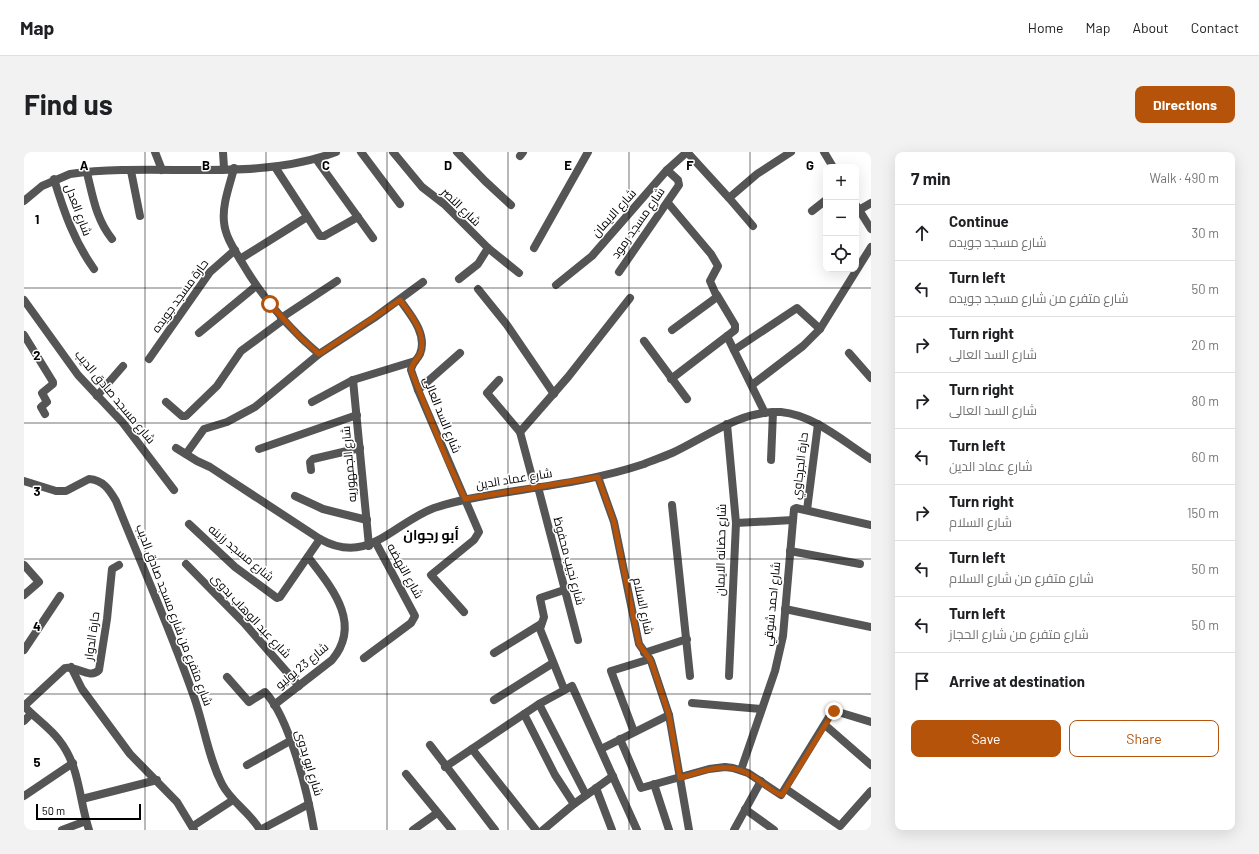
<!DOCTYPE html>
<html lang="en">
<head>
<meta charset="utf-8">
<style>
  body { margin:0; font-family:Barlow,Cairo,sans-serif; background:#f2f2f2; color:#202124 }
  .controls { position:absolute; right:12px; top:12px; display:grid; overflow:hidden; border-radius:8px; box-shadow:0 4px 16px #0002 }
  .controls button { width:36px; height:36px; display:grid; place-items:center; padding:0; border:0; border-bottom:1px solid #e0e0e0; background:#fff; color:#202124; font:20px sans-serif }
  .scale { position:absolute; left:12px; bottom:10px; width:105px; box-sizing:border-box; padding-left:4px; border:2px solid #000; border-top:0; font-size:11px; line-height:14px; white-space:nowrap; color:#000; -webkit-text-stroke:3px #fff; paint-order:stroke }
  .stop { position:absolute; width:12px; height:12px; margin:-9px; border:3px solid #b45309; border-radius:50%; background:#fff }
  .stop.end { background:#b45309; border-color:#fff; box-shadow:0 1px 4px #0008 }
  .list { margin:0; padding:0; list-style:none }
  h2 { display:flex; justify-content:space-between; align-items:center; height:52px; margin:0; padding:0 16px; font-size:17px }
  h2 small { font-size:13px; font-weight:400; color:#757577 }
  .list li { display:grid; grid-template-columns:26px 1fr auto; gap:12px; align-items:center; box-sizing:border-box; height:56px; padding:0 16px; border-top:1px solid #e0e0e0 }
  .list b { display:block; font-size:15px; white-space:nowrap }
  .list p { margin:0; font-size:13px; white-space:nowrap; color:#757577 }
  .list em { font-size:13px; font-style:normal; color:#757577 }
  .actions { display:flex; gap:8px; padding:12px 16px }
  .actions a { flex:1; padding:9px 0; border:1px solid #b45309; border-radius:8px; text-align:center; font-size:14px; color:#b45309 }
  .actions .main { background:#b45309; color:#fff }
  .icon { flex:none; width:22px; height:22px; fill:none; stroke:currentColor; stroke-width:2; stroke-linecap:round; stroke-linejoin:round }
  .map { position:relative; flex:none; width:847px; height:678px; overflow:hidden; border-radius:8px }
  header { display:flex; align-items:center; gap:24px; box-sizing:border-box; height:56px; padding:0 20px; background:#fff; border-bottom:1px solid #e0e0e0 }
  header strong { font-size:19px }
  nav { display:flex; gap:22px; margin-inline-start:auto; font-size:14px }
  .intro { display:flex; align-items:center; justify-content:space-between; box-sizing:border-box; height:96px; padding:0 24px }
  h1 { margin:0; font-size:28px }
  .button { padding:10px 18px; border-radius:8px; background:#b45309; color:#fff; font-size:14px; font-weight:700 }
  main { display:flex; gap:24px; padding:0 24px }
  aside { flex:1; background:#fff; border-radius:8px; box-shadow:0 4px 16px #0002 }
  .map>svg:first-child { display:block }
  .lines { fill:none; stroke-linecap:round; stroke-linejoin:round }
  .minor { stroke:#555; stroke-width:8 }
  .tertiary { stroke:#555; stroke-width:8 }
  .route { stroke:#b45309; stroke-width:5 }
  .grid { fill:none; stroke:#000; stroke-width:1; stroke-opacity:0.55 }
  .labels { text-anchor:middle; stroke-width:3; stroke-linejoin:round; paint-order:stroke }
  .street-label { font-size:12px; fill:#000; stroke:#fff }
  .quarter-label { font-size:14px; font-weight:bold; fill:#000; stroke:#fff }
  .grid-label { font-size:13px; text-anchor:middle; font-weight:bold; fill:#000; stroke:#fff; stroke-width:3; stroke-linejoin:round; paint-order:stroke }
</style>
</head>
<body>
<header>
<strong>Map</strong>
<nav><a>Home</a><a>Map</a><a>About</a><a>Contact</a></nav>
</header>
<div class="intro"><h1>Find us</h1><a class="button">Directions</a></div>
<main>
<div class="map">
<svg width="847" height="678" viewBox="0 0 847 678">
  <rect width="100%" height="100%" fill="#fff"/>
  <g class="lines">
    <g class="minor">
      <polyline points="131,0 138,18"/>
      <polyline points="199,0 200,16"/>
      <polyline points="337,0 376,52"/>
      <polyline points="369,0 398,35 420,52 464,96 495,121"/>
      <polyline points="433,0 461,29 487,53"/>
      <polyline points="663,0 705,46 729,74"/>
      <polyline points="800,0 809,15"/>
      <polyline points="496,4 499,0"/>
      <polyline points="292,7 349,86"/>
      <polyline points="251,15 296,84 300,84 334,65"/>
      <path d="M210,16C206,33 198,52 200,70C201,84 210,97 217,109C238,145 263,175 295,202"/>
      <polyline points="107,19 116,64"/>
      <path d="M63,21C69,45 72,67 88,87"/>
      <path d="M30,27C40,60 50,89 70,117"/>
      <polyline points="705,46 733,22 767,0"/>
      <polyline points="644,51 687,102 694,114 686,129 693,145 648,178"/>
      <polyline points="832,53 847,77"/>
      <polyline points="835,58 847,51"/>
      <polyline points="788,59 802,48"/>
      <polyline points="510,96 564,0"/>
      <polyline points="216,107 283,65"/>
      <polyline points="595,120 655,33 654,28 643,18"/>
      <polyline points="435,127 454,112 464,96"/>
      <polyline points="532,133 568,104 643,18 663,0"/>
      <polyline points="454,137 483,173 530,242"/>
      <polyline points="0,148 54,223 99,271 150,338"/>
      <path d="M376,148C386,162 404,182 396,202C393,208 388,211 387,218L394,238L455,380L450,388L407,423L440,460"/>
      <polyline points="257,166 313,129"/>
      <polyline points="175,181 232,134"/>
      <polyline points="0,183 29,230 29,232 18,241 23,250 17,255 21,262"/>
      <polyline points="703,184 741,261"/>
      <polyline points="620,189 663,247"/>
      <polyline points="710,198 773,156 796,177"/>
      <polyline points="825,201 847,226"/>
      <polyline points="125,207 186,120 211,98"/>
      <polyline points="647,227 711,178 711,173 693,143"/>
      <polyline points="329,228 345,394"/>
      <polyline points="475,228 463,241 496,280 511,336"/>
      <polyline points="728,233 779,194 796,177 847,95"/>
      <polyline points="394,238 436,201"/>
      <polyline points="73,244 99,214"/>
      <polyline points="142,250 158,264 162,264 193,234 217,199 259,168"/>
      <polyline points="288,250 329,228 391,209"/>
      <polyline points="703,272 712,371 705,524"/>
      <polyline points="496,280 544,225 606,146"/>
      <path d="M152,296L173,309L186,315L296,387C344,414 368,372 410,356C434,348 459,344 484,340C530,333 575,327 620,312C629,308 639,305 648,301C682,285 717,258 757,260C790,263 820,290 847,307"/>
      <polyline points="235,297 333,263"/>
      <polyline points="162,302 180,277 203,270 231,255 295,202 350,166 399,130"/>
      <polyline points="747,308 749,260"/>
      <polyline points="287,318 286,310 289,307 336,296"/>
      <polyline points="574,325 590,370 615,492 627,509 645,563 665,678"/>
      <path d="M0,329L32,339H42L65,327C79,328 85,337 92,349C118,414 147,479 170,545C180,573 184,605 198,632C207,650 226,660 236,678"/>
      <polyline points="514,335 554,488"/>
      <polyline points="271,344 299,357 343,368"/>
      <polyline points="648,353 666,524"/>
      <polyline points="783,358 794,272"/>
      <polyline points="712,371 769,368"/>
      <polyline points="165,372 211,415 253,446 256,445 296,387"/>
      <polyline points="766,399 836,412"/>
      <polyline points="162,412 221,472 275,534"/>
      <polyline points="0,413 15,430 0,443"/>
      <polyline points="761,457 847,475"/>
      <polyline points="0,498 36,444"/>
      <polyline points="470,501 517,472"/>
      <polyline points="620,501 663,487"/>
      <polyline points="340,506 387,471 391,464 352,391"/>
      <polyline points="47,515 58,537 106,602 153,650 170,678"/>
      <path d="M203,525L225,550L241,540C266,566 284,643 290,678"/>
      <polyline points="540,537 516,477 520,465 516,446 540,438"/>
      <polyline points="470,548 529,511"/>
      <polyline points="668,551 737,557"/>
      <polyline points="515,552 562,643"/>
      <path d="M250,553L308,508C339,471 307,435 284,405"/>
      <path d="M0,554L41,516C52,513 66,528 75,518L83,467L88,417L95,413"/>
      <path d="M0,554C11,566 25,575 35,588C56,614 55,648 65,678"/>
      <polyline points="500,562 531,623 550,652"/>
      <polyline points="0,569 7,562"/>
      <polyline points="801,573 847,613"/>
      <polyline points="610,580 587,519 626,507"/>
      <polyline points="596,587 617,636 685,617 701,615 709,616 724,621 757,643 808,560 811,559 847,570"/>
      <polyline points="406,593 471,678"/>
      <polyline points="448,597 512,678"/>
      <polyline points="577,597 645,563"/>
      <polyline points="223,613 266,589"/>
      <polyline points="421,615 515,552 548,534 613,678"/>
      <polyline points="717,618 751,519 759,484 770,357 772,356 847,373"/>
      <polyline points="382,622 428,678"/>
      <polyline points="630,632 645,678"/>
      <polyline points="572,636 588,678"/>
      <polyline points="762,637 816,674 847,639"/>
      <polyline points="0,644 49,611"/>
      <polyline points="58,647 133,628"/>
      <polyline points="721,657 750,678"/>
      <polyline points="169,674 209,648"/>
      <polyline points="38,678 62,669"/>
      <polyline points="236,678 285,652"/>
      <polyline points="389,678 413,661"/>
      <polyline points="519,678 550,652 589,624"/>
      <polyline points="710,678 737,629"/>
    </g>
    <path class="tertiary" d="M0,49L18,34L46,22C133,10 230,31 312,0"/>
  </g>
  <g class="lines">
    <path class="route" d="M246,152L276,185L295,202L376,148C386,162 404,182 396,202C393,208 388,211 387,218L420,301L441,347L574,325L590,370L615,492L627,509L645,563L656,626C682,618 705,608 730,625C739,631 748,640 758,643L810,559"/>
  </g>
  <path class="grid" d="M121,0V678M242,0V678M363,0V678M484,0V678M605,0V678M726,0V678M0,136H847M0,271H847M0,407H847M0,542H847"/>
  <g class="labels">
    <g class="street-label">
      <text transform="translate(437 55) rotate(44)" y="4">شارع النصر</text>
      <text transform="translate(54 58) rotate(69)" y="4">شارع العدل</text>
      <text transform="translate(590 61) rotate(-48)" y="4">شارع الايمان</text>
      <text transform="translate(614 71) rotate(-55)" y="4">شارع مسجد رمود</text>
      <text transform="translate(156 144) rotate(-54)" y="4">حارة مسجد جويده</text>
      <text transform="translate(91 245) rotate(50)" y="4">شارع مسجد صادق الديب</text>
      <text transform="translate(418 263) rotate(68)" y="4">شارع السد العالى</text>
      <text transform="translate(325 312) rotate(-95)" y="4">شارع الجمهوريه</text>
      <text transform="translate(776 314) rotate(-83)" y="4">حارة الجرجاوي</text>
      <text transform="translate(490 327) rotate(-9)" y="4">شارع عماد الدين</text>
      <text transform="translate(697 398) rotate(-89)" y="4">شارع حضانه الايمان</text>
      <text transform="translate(217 401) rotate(40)" y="4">شارع مسجد رزينه</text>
      <text transform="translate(545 409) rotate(75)" y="4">شارع نجيب محفوظ</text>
      <text transform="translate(381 419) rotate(61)" y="4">شارع النهضه</text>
      <text transform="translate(748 452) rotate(-84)" y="4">شارع احمد شوقي</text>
      <text transform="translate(619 454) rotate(78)" y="4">شارع السلام</text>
      <text transform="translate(150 463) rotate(69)" y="4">شارع متفرع من شارع مسجد صادق الديب</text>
      <text transform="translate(227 464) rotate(47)" y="4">شارع عبد الوهاب بدوى</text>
      <text transform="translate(68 484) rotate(-82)" y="4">حارة الدوار</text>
      <text transform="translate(278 514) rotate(-40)" y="4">شارع 23 يوليو</text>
      <text transform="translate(285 611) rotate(73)" y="4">شارع ابو بدوى</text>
    </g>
    <g class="quarter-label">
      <text x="407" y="388">أبو رجوان</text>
    </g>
  </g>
  <g class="grid-label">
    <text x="60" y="18">A</text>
    <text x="182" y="18">B</text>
    <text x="302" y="18">C</text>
    <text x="424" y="18">D</text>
    <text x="544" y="18">E</text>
    <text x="666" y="18">F</text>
    <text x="786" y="18">G</text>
    <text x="13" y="72">1</text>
    <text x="13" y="208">2</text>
    <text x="13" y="344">3</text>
    <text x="13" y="479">4</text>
    <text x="13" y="615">5</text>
  </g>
</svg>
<div class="controls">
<button>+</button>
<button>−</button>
<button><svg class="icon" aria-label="locate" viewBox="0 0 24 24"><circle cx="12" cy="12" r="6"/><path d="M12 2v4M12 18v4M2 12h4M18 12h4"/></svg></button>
</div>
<div class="scale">50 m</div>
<div class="stop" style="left:246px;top:152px"></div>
<div class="stop end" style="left:810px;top:559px"></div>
</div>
<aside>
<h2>7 min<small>Walk · 490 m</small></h2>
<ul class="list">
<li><svg class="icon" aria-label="ahead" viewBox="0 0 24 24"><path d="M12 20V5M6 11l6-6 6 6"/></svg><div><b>Continue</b><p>شارع مسجد جويده</p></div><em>30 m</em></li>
<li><svg class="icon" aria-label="left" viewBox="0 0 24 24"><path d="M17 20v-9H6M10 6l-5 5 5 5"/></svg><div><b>Turn left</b><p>شارع متفرع من شارع مسجد جويده</p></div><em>50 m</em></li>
<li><svg class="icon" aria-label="right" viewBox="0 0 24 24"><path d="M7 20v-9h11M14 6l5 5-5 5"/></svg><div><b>Turn right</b><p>شارع السد العالى</p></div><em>20 m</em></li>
<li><svg class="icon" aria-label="right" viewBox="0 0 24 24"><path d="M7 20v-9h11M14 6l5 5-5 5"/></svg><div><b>Turn right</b><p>شارع السد العالى</p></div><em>80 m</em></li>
<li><svg class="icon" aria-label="left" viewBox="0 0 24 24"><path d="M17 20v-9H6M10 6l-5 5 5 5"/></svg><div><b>Turn left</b><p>شارع عماد الدين</p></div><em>60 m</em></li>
<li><svg class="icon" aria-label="right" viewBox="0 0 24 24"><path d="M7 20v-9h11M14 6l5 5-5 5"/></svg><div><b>Turn right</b><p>شارع السلام</p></div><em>150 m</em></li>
<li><svg class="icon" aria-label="left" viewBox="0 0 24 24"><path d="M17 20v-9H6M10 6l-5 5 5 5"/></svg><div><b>Turn left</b><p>شارع متفرع من شارع السلام</p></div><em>50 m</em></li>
<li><svg class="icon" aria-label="left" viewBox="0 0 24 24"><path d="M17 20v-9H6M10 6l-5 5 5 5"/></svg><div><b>Turn left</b><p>شارع متفرع من شارع الحجاز</p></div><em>50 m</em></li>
<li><svg class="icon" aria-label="arrive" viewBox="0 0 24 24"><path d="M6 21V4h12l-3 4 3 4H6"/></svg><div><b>Arrive at destination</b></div></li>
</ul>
<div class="actions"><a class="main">Save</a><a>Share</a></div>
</aside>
</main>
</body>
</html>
